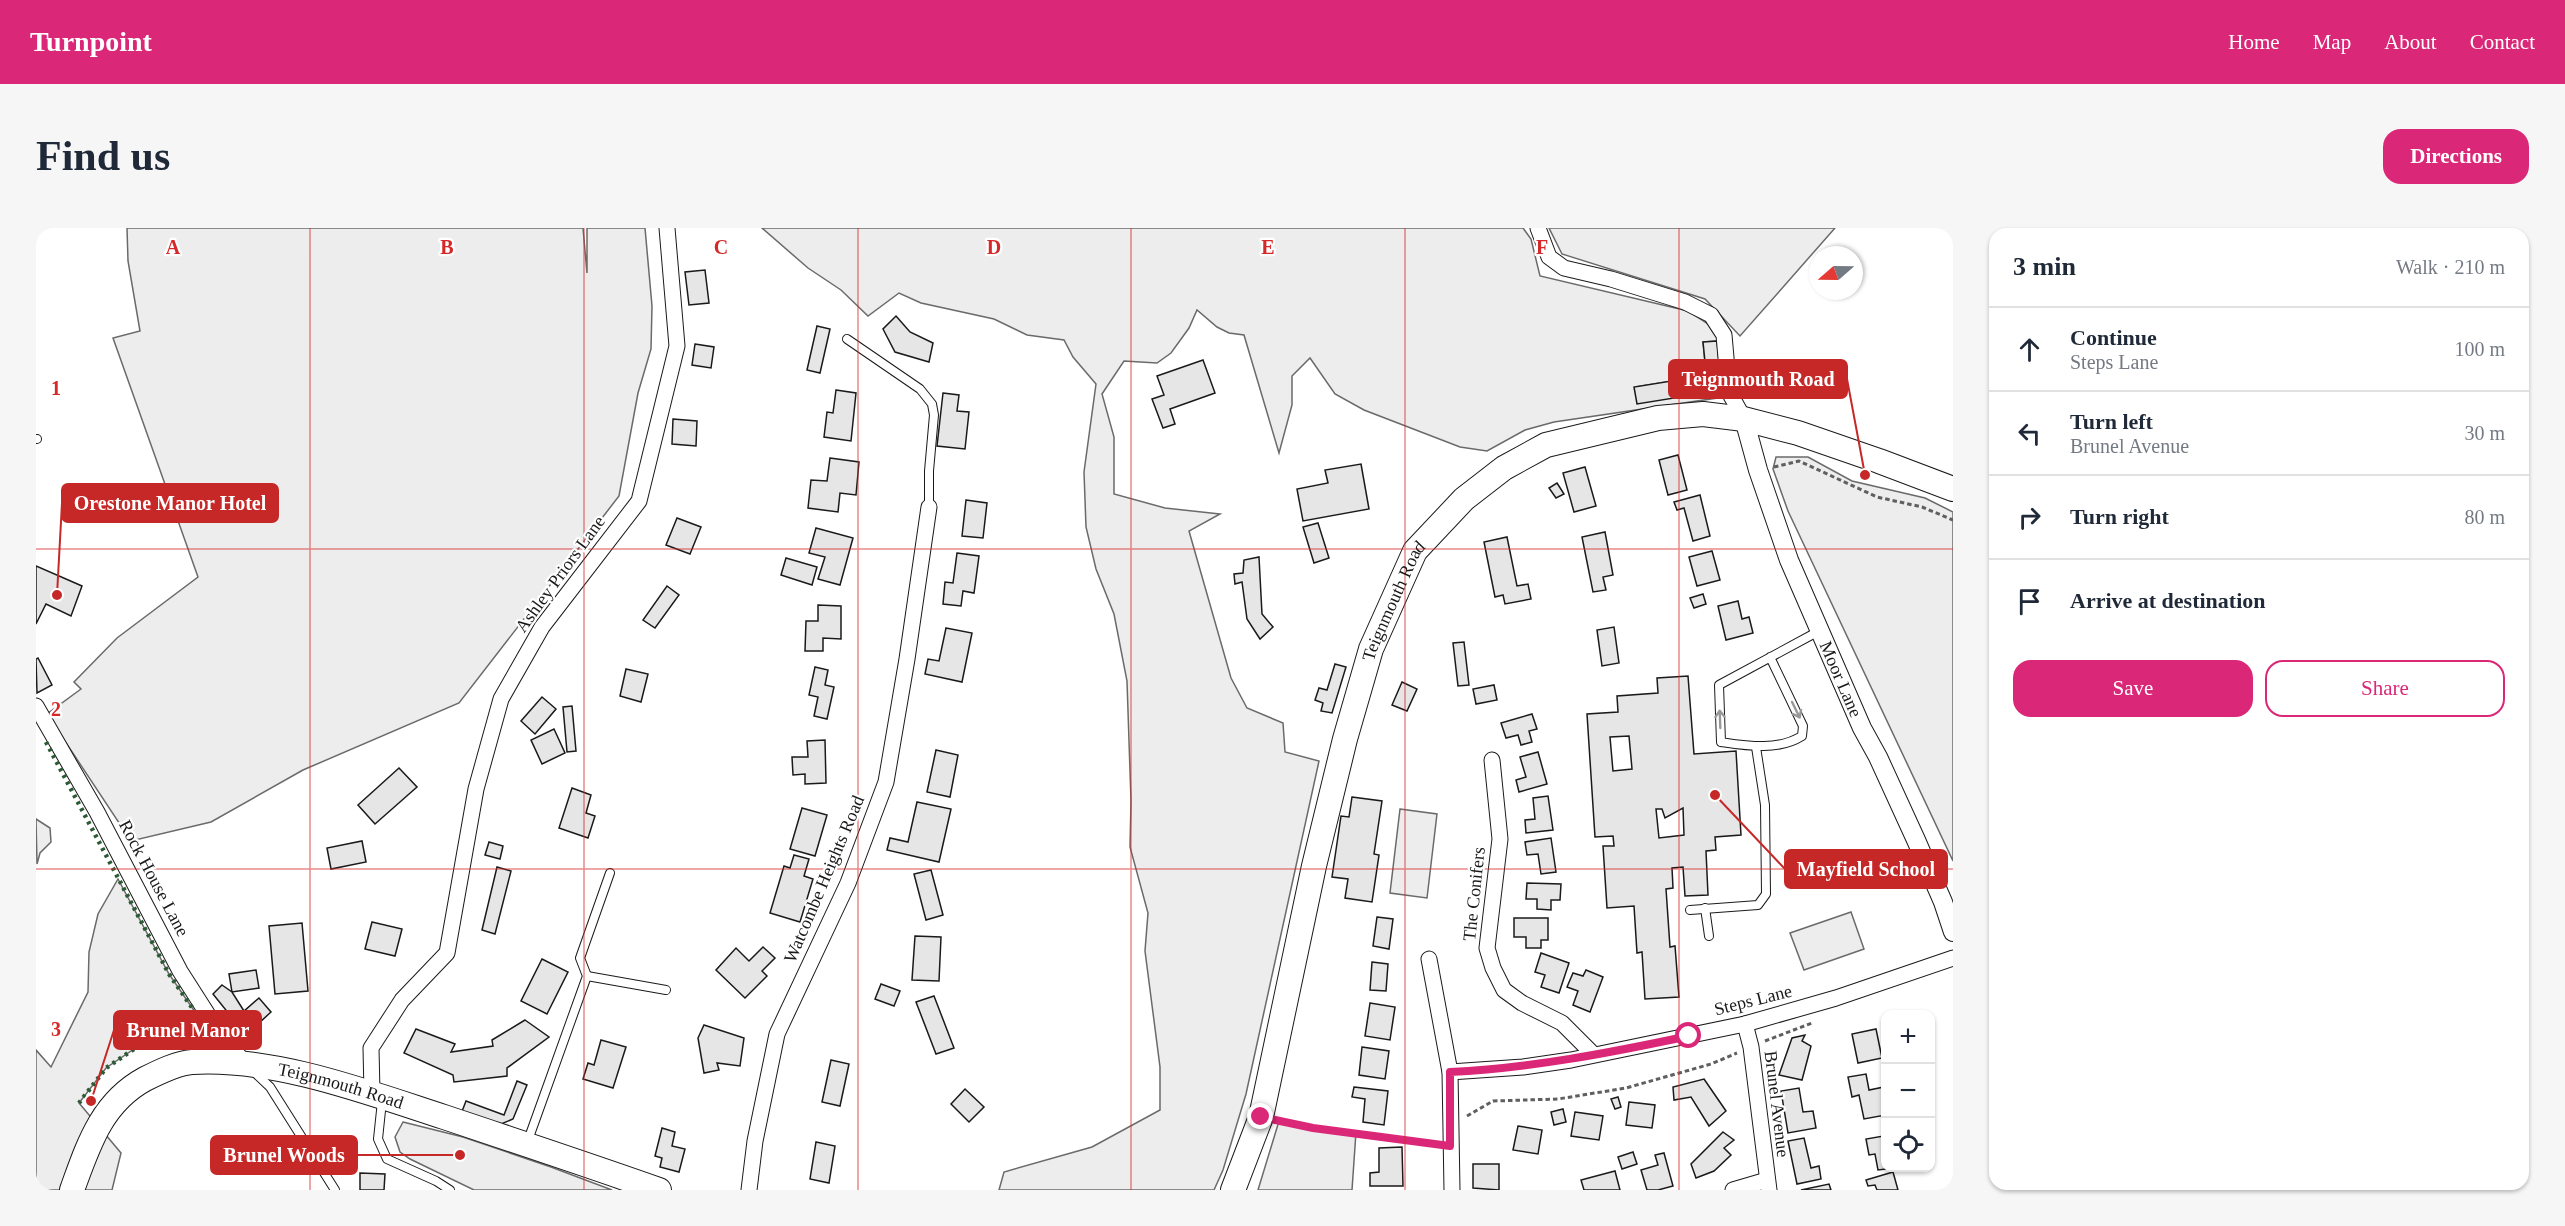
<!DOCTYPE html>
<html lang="en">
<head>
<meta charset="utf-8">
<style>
  body { margin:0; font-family:"Times New Roman",serif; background:#f6f6f7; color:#1f2937 }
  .controls { position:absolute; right:18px; bottom:18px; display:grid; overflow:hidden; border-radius:12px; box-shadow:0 2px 4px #0004 }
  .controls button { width:54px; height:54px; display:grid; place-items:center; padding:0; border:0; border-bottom:2px solid #e0e1e3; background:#fff; color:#1f2937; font:30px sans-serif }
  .compass { position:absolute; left:1773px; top:18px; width:54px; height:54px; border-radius:50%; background:#fff; box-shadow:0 2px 4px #0004; rotate:250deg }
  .stop { position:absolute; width:18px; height:18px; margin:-14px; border:4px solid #db2777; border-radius:50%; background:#fff }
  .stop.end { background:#db2777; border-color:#fff; box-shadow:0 2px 6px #0008 }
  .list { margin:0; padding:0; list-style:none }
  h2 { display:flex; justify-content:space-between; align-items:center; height:78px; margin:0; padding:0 24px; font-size:26px }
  h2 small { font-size:20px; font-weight:400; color:#747a83 }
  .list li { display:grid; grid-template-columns:39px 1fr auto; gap:18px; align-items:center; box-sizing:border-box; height:84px; padding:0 24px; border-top:2px solid #e0e1e3 }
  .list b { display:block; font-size:22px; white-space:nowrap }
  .list p { margin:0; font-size:20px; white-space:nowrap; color:#747a83 }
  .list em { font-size:20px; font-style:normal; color:#747a83 }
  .actions { display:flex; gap:12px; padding:18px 24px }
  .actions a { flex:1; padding:14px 0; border:2px solid #db2777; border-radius:18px; text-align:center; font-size:21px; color:#db2777 }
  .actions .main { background:#db2777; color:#fff }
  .icon { flex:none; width:33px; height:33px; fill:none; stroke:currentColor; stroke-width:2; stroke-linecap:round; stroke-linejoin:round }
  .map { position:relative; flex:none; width:1917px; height:962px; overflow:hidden; border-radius:18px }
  header { display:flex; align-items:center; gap:36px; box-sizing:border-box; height:84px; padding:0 30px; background:#db2777; color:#fff }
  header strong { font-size:28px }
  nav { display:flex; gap:33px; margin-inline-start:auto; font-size:21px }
  .intro { display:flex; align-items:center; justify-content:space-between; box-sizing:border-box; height:144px; padding:0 36px }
  h1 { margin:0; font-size:42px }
  .button { padding:15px 27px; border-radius:18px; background:#db2777; color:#fff; font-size:21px; font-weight:700 }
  main { display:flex; gap:36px; padding:0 36px }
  aside { flex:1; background:#fff; border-radius:18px; box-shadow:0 2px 4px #0004 }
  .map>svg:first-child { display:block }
  .built { fill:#ededed; stroke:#6a6a6a; stroke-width:1.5; fill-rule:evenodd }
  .building { fill:#e6e6e6; stroke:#1a1a1a; stroke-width:1.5; fill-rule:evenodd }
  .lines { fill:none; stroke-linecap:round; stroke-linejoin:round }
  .service-casing { stroke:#1a1a1a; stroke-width:10 }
  .minor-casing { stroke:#1a1a1a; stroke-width:17 }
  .tertiary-casing { stroke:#1a1a1a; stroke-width:20 }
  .primary-casing { stroke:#1a1a1a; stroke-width:26 }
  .path { stroke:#5f5f5f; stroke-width:3; stroke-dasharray:4.5 3; stroke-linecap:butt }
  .service { stroke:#fff; stroke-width:8 }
  .minor { stroke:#fff; stroke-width:15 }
  .tertiary { stroke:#fff; stroke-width:18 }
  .primary { stroke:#fff; stroke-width:24 }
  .hedge { stroke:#2b5a34; stroke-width:4.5; stroke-dasharray:3 4.5; stroke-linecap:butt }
  .oneway { stroke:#989898 }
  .route { stroke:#db2777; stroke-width:8 }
  .grid { fill:none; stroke:#d62828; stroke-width:1.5; stroke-opacity:0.55 }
  .labels { text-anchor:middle; stroke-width:4.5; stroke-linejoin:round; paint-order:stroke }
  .street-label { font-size:18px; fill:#1a1a1a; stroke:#fff }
  .grid-label { font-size:20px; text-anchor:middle; font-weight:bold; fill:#d62828; stroke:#fff; stroke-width:4.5; stroke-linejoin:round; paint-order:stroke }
  .leader { fill:none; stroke:#c62828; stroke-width:2 }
  .callout-dot { fill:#c62828; stroke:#fff; stroke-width:2 }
  .callout { fill:#c62828; stroke:#c62828; stroke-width:2 }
  .callout-label { font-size:20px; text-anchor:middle; font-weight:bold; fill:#fff }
</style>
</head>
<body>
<header>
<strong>Turnpoint</strong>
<nav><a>Home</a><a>Map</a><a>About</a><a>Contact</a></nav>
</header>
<div class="intro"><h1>Find us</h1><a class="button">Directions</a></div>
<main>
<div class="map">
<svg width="1917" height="962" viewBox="0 0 1917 962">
  <rect width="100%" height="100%" fill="#fff"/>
  <g class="built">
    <polygon points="91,0 547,0 551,45 551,0 609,0 616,78 615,121 602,165 583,268 423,475 267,542 175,594 95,613 11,486 45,461 38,454 81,410 162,349 77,110 104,103 92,33"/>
    <path d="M726,0H1487L1495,11L1504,48L1652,83L1677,99L1682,107L1688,169L1518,194L1489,202L1451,223L1424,219L1328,182L1299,166L1274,130L1256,148V177L1243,225L1208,107L1193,105L1181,99L1161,82L1153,100L1135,125L1121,135L1088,133L1066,166L1078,209V266L1129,280L1184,286L1153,303L1195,450L1211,480L1247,495L1249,524L1283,533L1210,866L1187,942L1178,962H963L968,944L1056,919L1124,882V839L1109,723L1112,685L1094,619L1095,573L1091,453L1078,386L1060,341L1050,299L1048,244L1060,156L1037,129L1028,112L991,107L958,91L885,75L863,65L832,88L805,62L772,40ZM1681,113L1684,143L1670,144L1667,114ZM1654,150L1657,167L1599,159Z"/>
    <polygon points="1513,0 1799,0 1704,108 1669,71 1526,26"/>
    <polygon points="1740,229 1772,229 1816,253 1889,270 1917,284 1917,633 1752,283 1737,241"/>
    <polygon points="1364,581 1401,586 1391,670 1354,665"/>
    <polygon points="0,591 14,600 15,614 4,625 1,636"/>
    <polygon points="82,651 133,746 183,819 138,804 107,815 70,840 43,875 85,925 76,962 0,962 0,822 15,839 52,764 53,724 62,686"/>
    <polygon points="1815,684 1828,721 1768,742 1754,705"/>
    <polygon points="1243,893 1320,904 1316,962 1222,962"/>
    <polygon points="367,894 427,909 515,939 576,962 438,962 374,931 364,924 359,909"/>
  </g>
  <g class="building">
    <polygon points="669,42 673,75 653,77 649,44"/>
    <polygon points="860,88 874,104 897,115 893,134 859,124 847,101"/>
    <polygon points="781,98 794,101 784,145 771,142"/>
    <polygon points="1681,113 1684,143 1670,144 1667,114"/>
    <polygon points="659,116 678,119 675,140 656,137"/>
    <polygon points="1167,132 1179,165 1134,181 1139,196 1127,200 1116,171 1128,167 1121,148"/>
    <polygon points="1654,150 1657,167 1601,176 1598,159"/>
    <polygon points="800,162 820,165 815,213 788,209 791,184 797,185"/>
    <polygon points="907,165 923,167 921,183 933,184 929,221 901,218"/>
    <polygon points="637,191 661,193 660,218 636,216"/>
    <polygon points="1642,227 1651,262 1632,267 1623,232"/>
    <polygon points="794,230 823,234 820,267 804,265 802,284 772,280 775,252 791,253"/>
    <polygon points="1325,236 1333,281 1267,293 1261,261 1292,255 1289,242"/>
    <polygon points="1549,239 1560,278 1538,284 1527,245"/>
    <polygon points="1521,255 1528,266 1520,270 1513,260"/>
    <polygon points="1664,267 1674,308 1657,313 1648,280 1641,282 1638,274"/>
    <polygon points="930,272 951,275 947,310 926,308"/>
    <polygon points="641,290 665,299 654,326 630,317"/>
    <polygon points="1282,295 1293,330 1278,335 1267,299"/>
    <polygon points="780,300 817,310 804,357 782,351 789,329 773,325"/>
    <polygon points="1569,304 1577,347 1567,349 1570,362 1557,364 1546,309"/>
    <polygon points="1471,309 1481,358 1492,356 1495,371 1469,376 1467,367 1459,369 1448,314"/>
    <polygon points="1676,323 1684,352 1661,358 1653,329"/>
    <polygon points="921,325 943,328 938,365 927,363 925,378 907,376 909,354 917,355"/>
    <polygon points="1223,329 1226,386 1237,399 1224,411 1211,391 1206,354 1199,356 1198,346 1207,345 1208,332"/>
    <polygon points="750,330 781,339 776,357 745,347"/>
    <polygon points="0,338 46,358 35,388 10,376 0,396"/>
    <polygon points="631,358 643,367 619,400 607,392"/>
    <polygon points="1667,366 1670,376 1658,380 1654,370"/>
    <polygon points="1702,373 1706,391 1713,389 1717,405 1690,412 1682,378"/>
    <polygon points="782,377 805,378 805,411 787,410 787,423 769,423 770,393 782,393"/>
    <polygon points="1578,399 1583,435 1566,438 1561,402"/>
    <polygon points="910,400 936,405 926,454 889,446 892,431 903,433"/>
    <polygon points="1428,414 1433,457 1422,458 1417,415"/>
    <polygon points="2,430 16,457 1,465 0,431"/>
    <polygon points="1299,436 1310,439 1296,485 1285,483 1287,475 1279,472 1283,460 1291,462"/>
    <polygon points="779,439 792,442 789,457 798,459 791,491 778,488 782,469 773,467"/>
    <polygon points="590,441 612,446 605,474 584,468"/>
    <path d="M1652,448L1658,526L1700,523L1705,607L1679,609L1680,622L1670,623L1672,667L1649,668L1647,639L1636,640L1637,660L1630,661L1634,719L1639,718L1643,769L1609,771L1606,724L1601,725L1598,678L1571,680L1567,618H1578L1577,608L1559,609L1551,486L1582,484L1581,468L1622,465L1621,450ZM1593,508L1596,541L1577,543L1574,509ZM1647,580L1648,607L1623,610L1620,581H1626L1629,590Z"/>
    <polygon points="1366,454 1381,461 1371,483 1356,477"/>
    <polygon points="1458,457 1461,472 1440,476 1437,461"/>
    <polygon points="506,469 520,481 499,506 485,493"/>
    <polygon points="536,478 540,523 531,524 527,479"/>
    <polygon points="1496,486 1501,501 1493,503 1496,514 1485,517 1482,507 1470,510 1465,495"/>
    <polygon points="518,501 529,525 506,536 495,512"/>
    <polygon points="789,512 790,555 769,556 769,546 757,547 756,529 772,529 771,513"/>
    <polygon points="900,522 922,527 914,569 891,564"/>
    <polygon points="1502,524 1511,556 1483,564 1480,552 1490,549 1484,529"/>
    <polygon points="363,540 381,559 339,596 322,577"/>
    <polygon points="536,560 555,567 550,585 559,588 552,610 523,600"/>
    <polygon points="1512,568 1517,602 1490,605 1489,592 1499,591 1497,570"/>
    <polygon points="1316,569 1346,573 1338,626 1343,627 1336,674 1309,670 1312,651 1296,649 1305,588 1313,589"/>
    <polygon points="881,574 915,581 903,634 851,622 854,610 872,614"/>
    <polygon points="766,580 791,587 779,628 754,621"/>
    <polygon points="1515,610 1520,644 1505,646 1502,626 1491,627 1489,614"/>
    <polygon points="326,613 330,634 295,641 291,620"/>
    <polygon points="453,614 467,618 464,631 449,627"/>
    <polygon points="758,627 773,631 768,648 777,651 764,694 734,685 748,638 754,640"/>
    <polygon points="461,639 475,643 459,706 446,702"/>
    <polygon points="895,642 907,687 890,692 878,646"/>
    <polygon points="1491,655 1525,656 1524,672 1515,672 1515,682 1501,681 1501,671 1490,671"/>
    <polygon points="1341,689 1357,691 1353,721 1337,718"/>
    <polygon points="1478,690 1512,690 1512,712 1505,712 1505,720 1490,720 1490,709 1478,709"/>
    <polygon points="336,694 366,701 359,728 329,721"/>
    <polygon points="266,695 272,763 239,766 233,698"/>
    <polygon points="879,708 905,709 903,753 876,752"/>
    <polygon points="727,719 739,730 726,743 731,748 709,770 680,742 700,720 713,733"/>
    <polygon points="1505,725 1533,735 1523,765 1505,759 1509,747 1499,744"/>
    <polygon points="506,731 532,744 511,786 485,773"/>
    <polygon points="1336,734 1352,736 1350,763 1334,762"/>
    <polygon points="220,742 223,760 196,764 193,746"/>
    <polygon points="1550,742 1567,749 1554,784 1537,777 1542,763 1531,759 1537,745 1547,748"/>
    <polygon points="845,756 864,763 858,778 839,771"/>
    <polygon points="186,757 196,764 208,783 223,770 235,784 210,807 177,766"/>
    <polygon points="898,768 918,820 900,826 880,774"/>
    <polygon points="1334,775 1359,779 1354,812 1329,808"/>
    <polygon points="489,792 513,809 471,840 471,848 418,854 417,847 368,825 380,801 419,816 415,824 457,818 456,812"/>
    <polygon points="668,797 708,810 704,838 681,835 683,842 668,845 662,810"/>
    <polygon points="1840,801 1846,830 1822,835 1816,806"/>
    <polygon points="1769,807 1766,813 1775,818 1766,852 1743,847 1756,810"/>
    <polygon points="565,812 590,819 577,860 547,851 552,835 558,837"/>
    <polygon points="1326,819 1353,823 1349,851 1323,847"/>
    <polygon points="795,832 813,836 804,878 786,874"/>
    <polygon points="1830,846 1833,862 1848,859 1850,887 1828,891 1823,867 1816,869 1812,849"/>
    <polygon points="1668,851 1690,883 1673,898 1655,869 1638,872 1637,859"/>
    <polygon points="481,853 491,857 477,891 458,899 425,886 430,873 468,887"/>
    <polygon points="1318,859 1352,863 1348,897 1327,894 1329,871 1316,869"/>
    <polygon points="1763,860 1767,884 1777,883 1780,900 1752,905 1745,863"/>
    <polygon points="929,861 948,879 933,894 915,876"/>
    <polygon points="1582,869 1585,879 1579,881 1575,871"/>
    <polygon points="1593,874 1619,877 1616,900 1590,897"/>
    <polygon points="1527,881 1530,894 1518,897 1515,884"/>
    <polygon points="1539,884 1567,888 1563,912 1535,908"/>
    <polygon points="1846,895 1850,895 1850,940 1858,940 1842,942 1839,926 1833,927 1830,911 1848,908"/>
    <polygon points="1482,898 1506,902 1502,926 1477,922"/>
    <polygon points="626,900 639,904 636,918 649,921 643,944 624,939 626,930 619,928"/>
    <polygon points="1687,904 1698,912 1688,920 1695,927 1678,943 1660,950 1655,936"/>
    <polygon points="1768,910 1775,940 1783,938 1785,951 1761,956 1752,913"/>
    <polygon points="780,914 799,918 793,955 774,951"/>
    <polygon points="1366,919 1367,958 1334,958 1334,945 1343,944 1343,920"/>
    <polygon points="1597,924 1601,936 1586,941 1582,929"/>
    <polygon points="1628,925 1637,958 1622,962 1611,962 1605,942 1622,937 1619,927"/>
    <polygon points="1437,936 1463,936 1463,962 1437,960"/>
    <polygon points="1579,943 1584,962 1548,962 1545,952"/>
    <polygon points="1857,944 1862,962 1841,962 1839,957 1832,958 1830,952"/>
    <polygon points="324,945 349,946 348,962 324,962"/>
    <polygon points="1793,956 1795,962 1765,962"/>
  </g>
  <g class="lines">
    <defs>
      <g id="service">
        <polyline points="811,111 884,161 896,176 898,187 893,243 893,279"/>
        <polyline points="0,211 1,211"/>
        <path d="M1734,429L1767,498L1766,508C1742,523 1712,518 1685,514L1683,457L1783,403"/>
        <polyline points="1669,680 1673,708"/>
        <polyline points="1654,682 1722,677 1730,666 1729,577 1720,519"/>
        <polyline points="551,748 630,762"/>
        <polyline points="217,843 234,859 299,962"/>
        <polyline points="346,873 342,911 351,931 400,953 414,962"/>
        <polyline points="491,915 551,748 544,730 574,645"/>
      </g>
      <g id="minor">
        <polyline points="1502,0 1513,29 1528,40 1575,51 1649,74 1675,87 1688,107 1693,164 1708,191"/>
        <polyline points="0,478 61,584 144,743 174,790 209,836"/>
        <polyline points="1456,532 1464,611 1451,720 1457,740 1468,762 1486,775 1526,795 1557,826"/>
        <polyline points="1393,731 1414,844 1416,962"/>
        <polyline points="1709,796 1715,819 1733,962"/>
        <polyline points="1414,844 1487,839 1535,832 1709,796 1800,770 1917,730"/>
        <polyline points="336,865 335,820 366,772 411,725 440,561 465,471 506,399 603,273 641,118 631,0"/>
        <polyline points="713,962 719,913 741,806 812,655 850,554 871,431 893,279"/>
        <polyline points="1697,962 1731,952"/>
      </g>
      <g id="tertiary">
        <path id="s1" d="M1708,191L1722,242L1753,332L1826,500L1842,529L1880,612L1907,674L1917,704"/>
      </g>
      <g id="primary">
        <path id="s2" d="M36,962C52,918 65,875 109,851C123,844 141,835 156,834C238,829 331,864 408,889C480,913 552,937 623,962"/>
        <path id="s3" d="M1197,962L1225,889L1278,638L1309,511L1335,421L1379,323L1428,271L1468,240L1510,217L1622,190L1667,186L1708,191L1762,205L1843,233L1917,261"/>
      </g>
    </defs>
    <use href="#service" class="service-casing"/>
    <use href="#minor" class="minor-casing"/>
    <use href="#tertiary" class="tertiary-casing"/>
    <use href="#primary" class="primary-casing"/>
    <g class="path">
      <polyline points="1738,239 1763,233 1841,269 1886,279 1917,292"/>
      <polyline points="1729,813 1776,795"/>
      <polyline points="1431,888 1457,873 1522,871 1590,860 1675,836 1701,825"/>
      <polyline points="1244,893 1277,900 1400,916"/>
    </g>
    <use href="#service" class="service"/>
    <use href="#minor" class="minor"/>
    <use href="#tertiary" class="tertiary"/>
    <use href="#primary" class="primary"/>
    <polyline class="hedge" points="10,514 133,746 183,819 138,804 107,815 70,840 43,875"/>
  </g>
  <defs><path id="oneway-shaft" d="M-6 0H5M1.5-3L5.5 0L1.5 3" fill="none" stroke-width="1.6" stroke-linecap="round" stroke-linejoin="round" transform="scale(1.5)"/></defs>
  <g class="oneway">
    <use href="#oneway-shaft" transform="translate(1760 482) rotate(64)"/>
    <use href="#oneway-shaft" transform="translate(1684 491) rotate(-92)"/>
  </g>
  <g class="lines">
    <path class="route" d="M1225,889L1277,900L1414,918V844C1495,840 1573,825 1653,808"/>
  </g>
  <path class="grid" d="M274,0V962M548,0V962M822,0V962M1095,0V962M1369,0V962M1643,0V962M0,321H1917M0,641H1917"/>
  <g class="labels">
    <g class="street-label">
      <text transform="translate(524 346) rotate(-54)" y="6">Ashley Priors Lane</text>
      <text dy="6" stroke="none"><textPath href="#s3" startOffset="612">Teignmouth Road</textPath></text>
      <text dy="6" stroke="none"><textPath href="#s1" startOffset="278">Moor Lane</textPath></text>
      <text transform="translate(118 650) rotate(62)" y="6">Rock House Lane</text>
      <text transform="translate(788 651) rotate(-67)" y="6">Watcombe Heights Road</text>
      <text transform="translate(1438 666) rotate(-84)" y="6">The Conifers</text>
      <text transform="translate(1717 772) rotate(-14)" y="6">Steps Lane</text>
      <text dy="6" stroke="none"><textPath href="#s2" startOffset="338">Teignmouth Road</textPath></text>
      <text transform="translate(1741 876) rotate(83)" y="6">Brunel Avenue</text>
    </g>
  </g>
  <g class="grid-label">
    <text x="137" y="26">A</text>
    <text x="411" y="26">B</text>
    <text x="685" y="26">C</text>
    <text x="958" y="26">D</text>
    <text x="1232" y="26">E</text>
    <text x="1506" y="26">F</text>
    <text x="20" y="167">1</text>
    <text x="20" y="488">2</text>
    <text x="20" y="808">3</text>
  </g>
  <path class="leader" d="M1829 247L1811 151M21 367L26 275M1679 567L1749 641M55 873L78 802M424 927L321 927"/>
  <g class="callout-dot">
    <circle cx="1829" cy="247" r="6"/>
    <circle cx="21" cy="367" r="6"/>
    <circle cx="1679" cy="567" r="6"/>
    <circle cx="55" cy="873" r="6"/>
    <circle cx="424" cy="927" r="6"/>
  </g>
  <g class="callout">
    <rect x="1633" y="132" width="178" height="38" rx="6"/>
    <rect x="26" y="256" width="216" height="38" rx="6"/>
    <rect x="1749" y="622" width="162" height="38" rx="6"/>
    <rect x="78" y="783" width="147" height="38" rx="6"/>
    <rect x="175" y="908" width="146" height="38" rx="6"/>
  </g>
  <g class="callout-label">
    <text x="1722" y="158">Teignmouth Road</text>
    <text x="134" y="282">Orestone Manor Hotel</text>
    <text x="1830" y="648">Mayfield School</text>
    <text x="152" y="809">Brunel Manor</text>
    <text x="248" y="934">Brunel Woods</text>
  </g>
</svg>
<div class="controls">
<button>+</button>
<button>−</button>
<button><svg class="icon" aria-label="locate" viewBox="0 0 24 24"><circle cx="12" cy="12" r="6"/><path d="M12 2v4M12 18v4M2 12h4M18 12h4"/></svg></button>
</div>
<svg class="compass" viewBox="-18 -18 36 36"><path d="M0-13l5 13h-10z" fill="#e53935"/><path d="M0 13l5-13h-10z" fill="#747a83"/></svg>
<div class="stop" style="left:1653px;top:808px"></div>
<div class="stop end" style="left:1225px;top:889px"></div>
</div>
<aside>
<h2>3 min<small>Walk · 210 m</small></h2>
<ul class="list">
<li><svg class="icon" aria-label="ahead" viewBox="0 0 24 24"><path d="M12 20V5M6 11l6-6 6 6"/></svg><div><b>Continue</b><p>Steps Lane</p></div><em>100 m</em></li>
<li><svg class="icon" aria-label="left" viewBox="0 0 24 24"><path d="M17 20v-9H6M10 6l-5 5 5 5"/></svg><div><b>Turn left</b><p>Brunel Avenue</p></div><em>30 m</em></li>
<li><svg class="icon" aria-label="right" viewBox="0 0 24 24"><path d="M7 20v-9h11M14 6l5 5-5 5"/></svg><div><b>Turn right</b></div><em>80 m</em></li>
<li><svg class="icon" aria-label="arrive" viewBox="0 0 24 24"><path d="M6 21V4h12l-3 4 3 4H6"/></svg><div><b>Arrive at destination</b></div></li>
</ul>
<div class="actions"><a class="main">Save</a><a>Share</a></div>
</aside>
</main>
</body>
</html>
